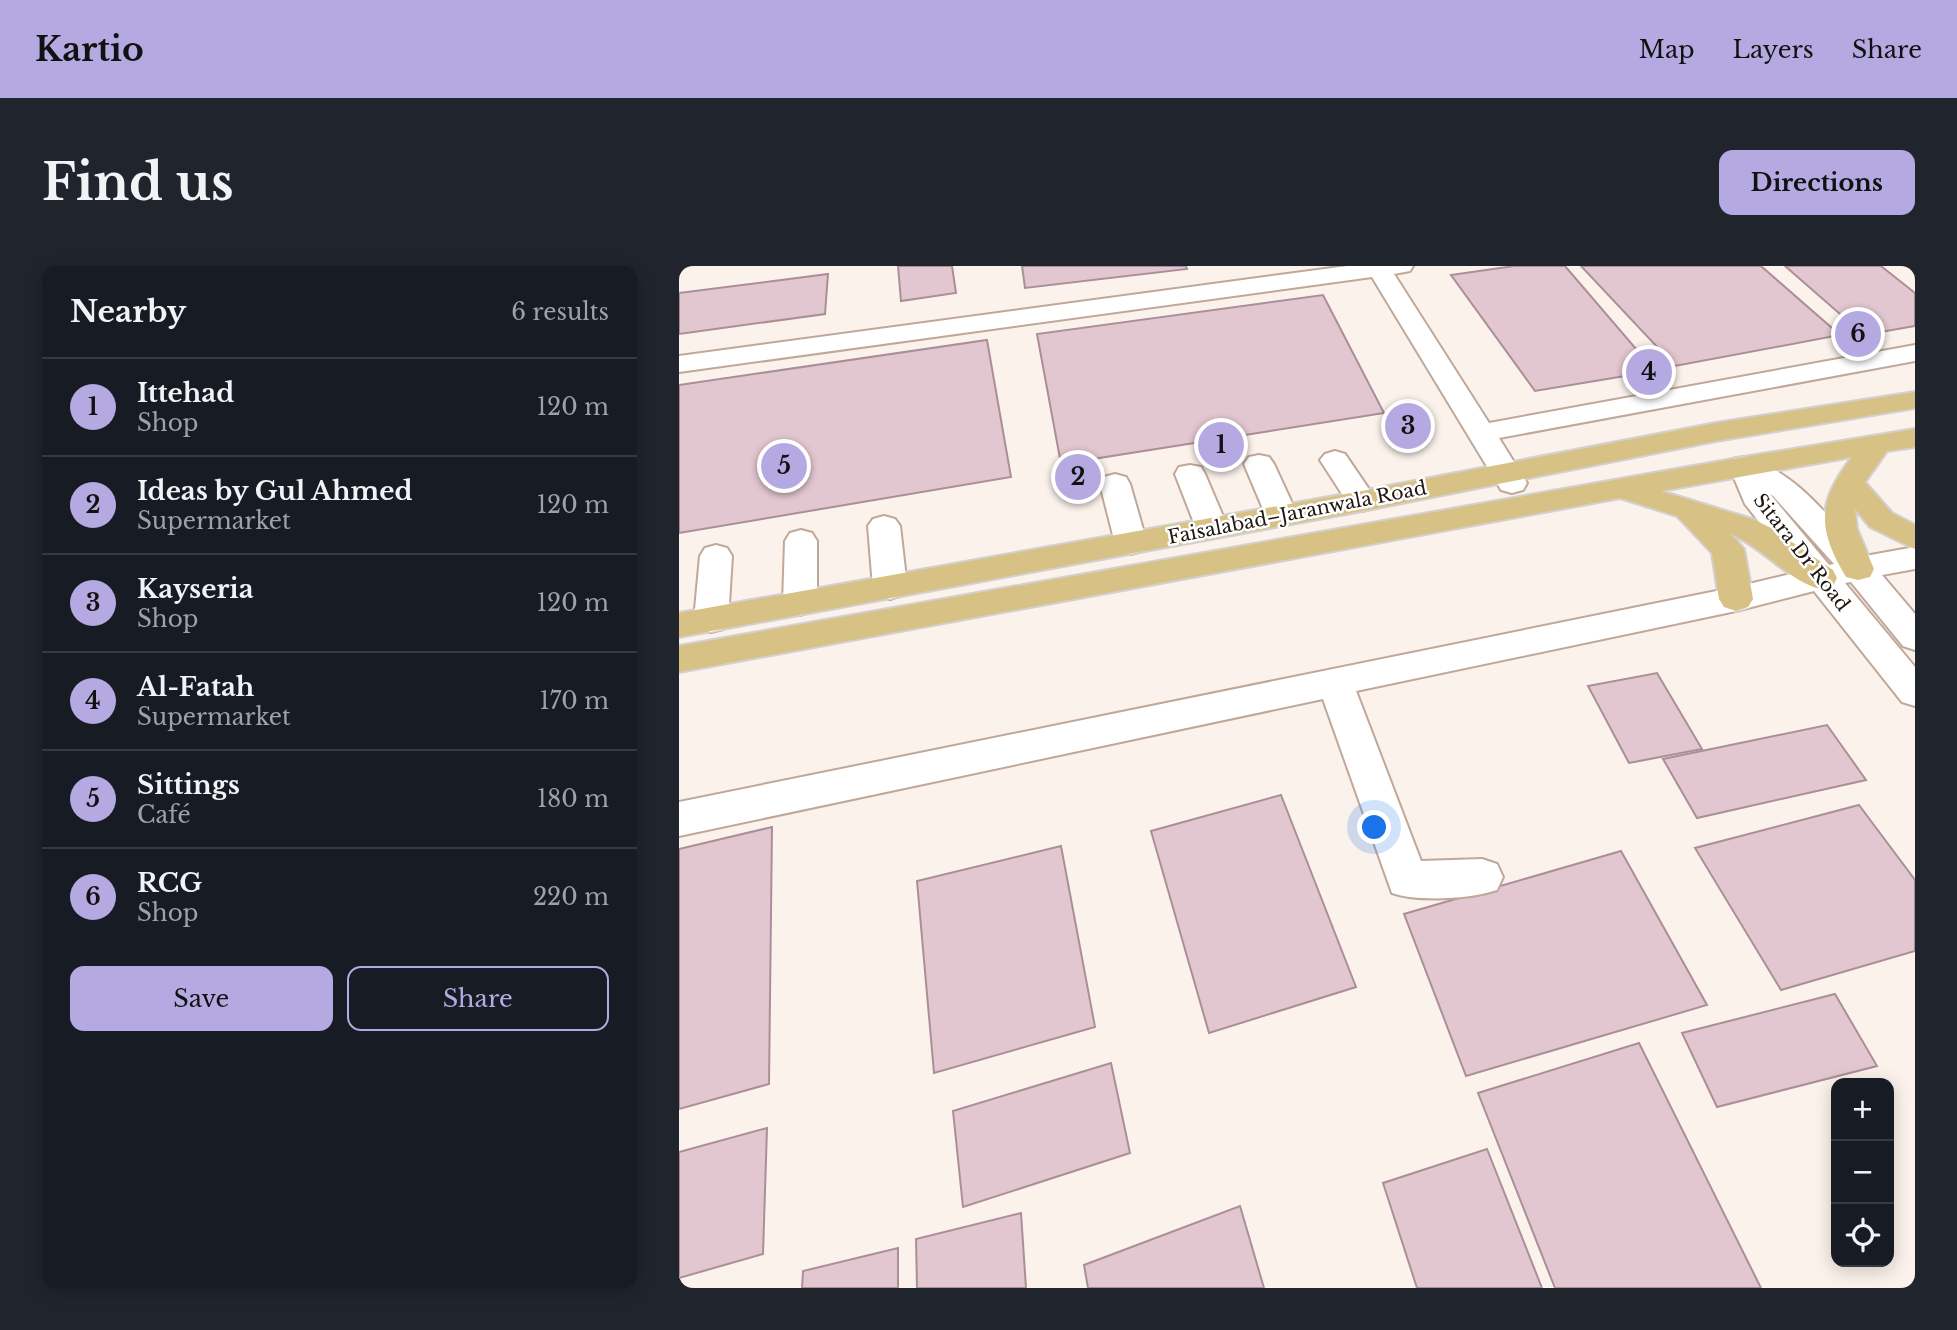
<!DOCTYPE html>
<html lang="en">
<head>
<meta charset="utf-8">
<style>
  body { margin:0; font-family:"Libre Baskerville",serif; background:#20242c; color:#f1f3f6 }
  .controls { position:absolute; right:21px; bottom:21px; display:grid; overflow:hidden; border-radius:14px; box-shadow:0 4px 18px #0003 }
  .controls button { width:63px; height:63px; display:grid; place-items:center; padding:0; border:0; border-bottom:2px solid #363941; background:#171b24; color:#f1f3f6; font:35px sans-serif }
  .you { position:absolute; left:696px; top:562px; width:24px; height:24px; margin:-18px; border:5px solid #fff; border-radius:50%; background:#1a73e8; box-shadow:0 0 0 10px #1a73e833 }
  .badge { display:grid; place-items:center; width:46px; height:46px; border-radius:50%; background:#b5a9e1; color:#111; font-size:23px; font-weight:700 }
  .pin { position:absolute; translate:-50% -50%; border:4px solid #fff; box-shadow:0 2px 7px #0006 }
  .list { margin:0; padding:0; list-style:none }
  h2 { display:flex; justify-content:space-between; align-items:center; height:91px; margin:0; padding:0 28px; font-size:30px }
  h2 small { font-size:23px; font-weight:400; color:#9ea1a6 }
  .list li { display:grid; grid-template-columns:46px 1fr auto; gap:21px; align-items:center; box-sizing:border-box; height:98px; padding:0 28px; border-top:2px solid #363941 }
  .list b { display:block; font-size:26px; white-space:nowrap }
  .list p { margin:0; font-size:23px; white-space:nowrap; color:#9ea1a6 }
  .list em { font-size:23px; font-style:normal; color:#9ea1a6 }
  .actions { display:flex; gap:14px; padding:21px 28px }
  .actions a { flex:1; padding:16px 0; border:2px solid #b5a9e1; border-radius:14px; text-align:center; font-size:24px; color:#b5a9e1 }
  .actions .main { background:#b5a9e1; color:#111 }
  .icon { flex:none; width:38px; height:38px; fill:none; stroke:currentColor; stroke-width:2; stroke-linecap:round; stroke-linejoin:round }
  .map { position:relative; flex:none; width:1236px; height:1022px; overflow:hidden; border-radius:14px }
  header { display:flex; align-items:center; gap:42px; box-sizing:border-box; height:98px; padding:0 35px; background:#b5a9e1; color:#111 }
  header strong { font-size:33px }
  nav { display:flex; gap:38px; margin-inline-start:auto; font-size:24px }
  .intro { display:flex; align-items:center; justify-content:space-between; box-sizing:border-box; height:168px; padding:0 42px }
  h1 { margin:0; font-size:49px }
  .button { padding:18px 32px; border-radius:14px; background:#b5a9e1; color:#111; font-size:24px; font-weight:700 }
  main { display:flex; gap:42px; padding:0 42px }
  aside { flex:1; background:#171b24; border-radius:14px; box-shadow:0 4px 18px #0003 }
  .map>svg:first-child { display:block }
  .building { fill:#e2c6d0; stroke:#aa8f99; stroke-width:2 }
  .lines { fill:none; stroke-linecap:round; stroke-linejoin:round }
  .minor-casing { stroke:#c0a899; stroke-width:4 }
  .major-casing { stroke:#d2d1cf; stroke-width:4 }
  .minor { fill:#fff; fill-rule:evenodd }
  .major { fill:#d8c185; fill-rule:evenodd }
  .labels { text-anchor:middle; stroke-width:5; stroke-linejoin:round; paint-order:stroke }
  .street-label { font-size:19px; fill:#1f1711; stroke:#fff }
</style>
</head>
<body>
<header>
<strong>Kartio</strong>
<nav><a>Map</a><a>Layers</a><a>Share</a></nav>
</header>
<div class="intro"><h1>Find us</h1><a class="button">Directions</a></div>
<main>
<aside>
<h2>Nearby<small>6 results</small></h2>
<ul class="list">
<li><span class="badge">1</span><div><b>Ittehad</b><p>Shop</p></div><em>120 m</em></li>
<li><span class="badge">2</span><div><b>Ideas by Gul Ahmed</b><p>Supermarket</p></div><em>120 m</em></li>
<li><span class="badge">3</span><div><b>Kayseria</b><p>Shop</p></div><em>120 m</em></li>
<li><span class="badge">4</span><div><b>Al-Fatah</b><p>Supermarket</p></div><em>170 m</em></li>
<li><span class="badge">5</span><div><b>Sittings</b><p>Café</p></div><em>180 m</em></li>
<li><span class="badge">6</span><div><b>RCG</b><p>Shop</p></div><em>220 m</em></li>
</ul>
<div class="actions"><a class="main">Save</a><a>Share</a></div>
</aside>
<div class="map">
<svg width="1236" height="1022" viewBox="0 0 1236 1022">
  <rect width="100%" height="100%" fill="#fcf2ec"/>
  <g class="building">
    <polygon points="219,0 273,0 277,27 222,35"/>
    <polygon points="343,0 507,0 508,3 346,22"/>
    <polygon points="835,0 886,0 976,105 856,125 772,9"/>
    <polygon points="902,0 1082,0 1161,69 996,100"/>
    <polygon points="1106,0 1202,0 1236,27 1236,60 1185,69"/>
    <polygon points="149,8 146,48 0,68 0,27"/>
    <polygon points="644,29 705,147 382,198 358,68"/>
    <polygon points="308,74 332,211 0,267 0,119"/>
    <polygon points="978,407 1023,483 950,497 909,420"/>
    <polygon points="1148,459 1187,514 1018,552 984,493"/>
    <polygon points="602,529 677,721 530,767 472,565"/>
    <polygon points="1180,539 1236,614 1236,685 1102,724 1016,582"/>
    <polygon points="93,561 90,818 0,843 0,583"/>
    <polygon points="382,580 416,761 255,807 238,615"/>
    <polygon points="942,585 1028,739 787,810 725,648"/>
    <polygon points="1156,728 1198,800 1038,841 1003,767"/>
    <polygon points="960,777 1082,1022 876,1022 799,827"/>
    <polygon points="432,797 451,887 284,941 274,845"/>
    <polygon points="88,862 84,988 0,1012 0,886"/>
    <polygon points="808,883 863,1022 738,1022 704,917"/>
    <polygon points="561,940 585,1022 409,1022 405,999"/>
    <polygon points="342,947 347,1022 238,1022 237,973"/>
    <polygon points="219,982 219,1022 123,1022 124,1005"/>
  </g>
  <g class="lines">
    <defs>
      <g id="minor">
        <polygon points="668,0 734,0 731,5 715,8 810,157 1236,79 1236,95 820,172 848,217 844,224 833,227 822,224 818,217 693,11 0,106 0,90"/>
        <polygon points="656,185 666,188 698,235 694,242 683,245 672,242 641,194 646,188"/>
        <polygon points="580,189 590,191 595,198 619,250 614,257 603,260 592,257 587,250 565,198 570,191"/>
        <path d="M1065,191C1117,204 1151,254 1186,290L1236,281V303L1203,309L1236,348V384L1224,380L1172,316L1166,317L1236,401V440L1223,436L1135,325L1057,345L677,425L742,595L803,593L818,598L824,611L818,624C792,633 739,636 713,627L644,433L0,570V536L1057,321L1120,306L1066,238L1050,200L1054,193ZM1091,228L1094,230L1155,298L1150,299Z"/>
        <polygon points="511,199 522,201 526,208 549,262 544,269 533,272 522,269 517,262 496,208 500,201"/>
        <polygon points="436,208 447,211 451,218 468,277 463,285 452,288 441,285 436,277 421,218 425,211"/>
        <polygon points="205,250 216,253 221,260 228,321 223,329 211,333 199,329 194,321 189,260 194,253"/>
        <polygon points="122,264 133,267 138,275 138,337 133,345 121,349 109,345 104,337 106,275 111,267"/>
        <polygon points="37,279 48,282 53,290 49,354 44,363 32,366 20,363 15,354 21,290 26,282"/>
      </g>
      <g id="major">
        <polygon points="1236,126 1236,142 1037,175 683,245 0,371 0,347 683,225 1037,157"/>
        <path d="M1236,163V181L1208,185L1186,216L1213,247L1236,259V283L1191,261L1176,243L1178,263L1195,303L1191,311L1179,314L1167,311C1138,262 1138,237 1173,191L982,225L1076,254L1094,263L1154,304L1158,312L1154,320C1145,322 1140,324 1132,320C1105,309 1082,281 1052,268L1065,283L1074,333L1069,341L1057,345L1045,341L1040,333L1033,287L998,250L941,232L0,406V380L1065,191Z"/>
      </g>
    </defs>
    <use href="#minor" class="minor-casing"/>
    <use href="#major" class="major-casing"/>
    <use href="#minor" class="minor"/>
    <use href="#major" class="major"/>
  </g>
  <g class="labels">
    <g class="street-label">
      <text transform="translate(618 246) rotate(-11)" y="7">Faisalabad–Jaranwala Road</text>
      <text transform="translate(1123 286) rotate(52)" y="7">Sitara Dr Road</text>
    </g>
  </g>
</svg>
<div class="controls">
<button>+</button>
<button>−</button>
<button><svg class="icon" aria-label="locate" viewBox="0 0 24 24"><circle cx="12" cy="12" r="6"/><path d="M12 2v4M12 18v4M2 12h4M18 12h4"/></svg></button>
</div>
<div class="you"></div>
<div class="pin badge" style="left:542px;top:179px">1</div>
<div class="pin badge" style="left:399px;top:211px">2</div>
<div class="pin badge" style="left:729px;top:160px">3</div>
<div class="pin badge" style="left:970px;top:106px">4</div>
<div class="pin badge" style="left:105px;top:200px">5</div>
<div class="pin badge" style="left:1179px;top:68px">6</div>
</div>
</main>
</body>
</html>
